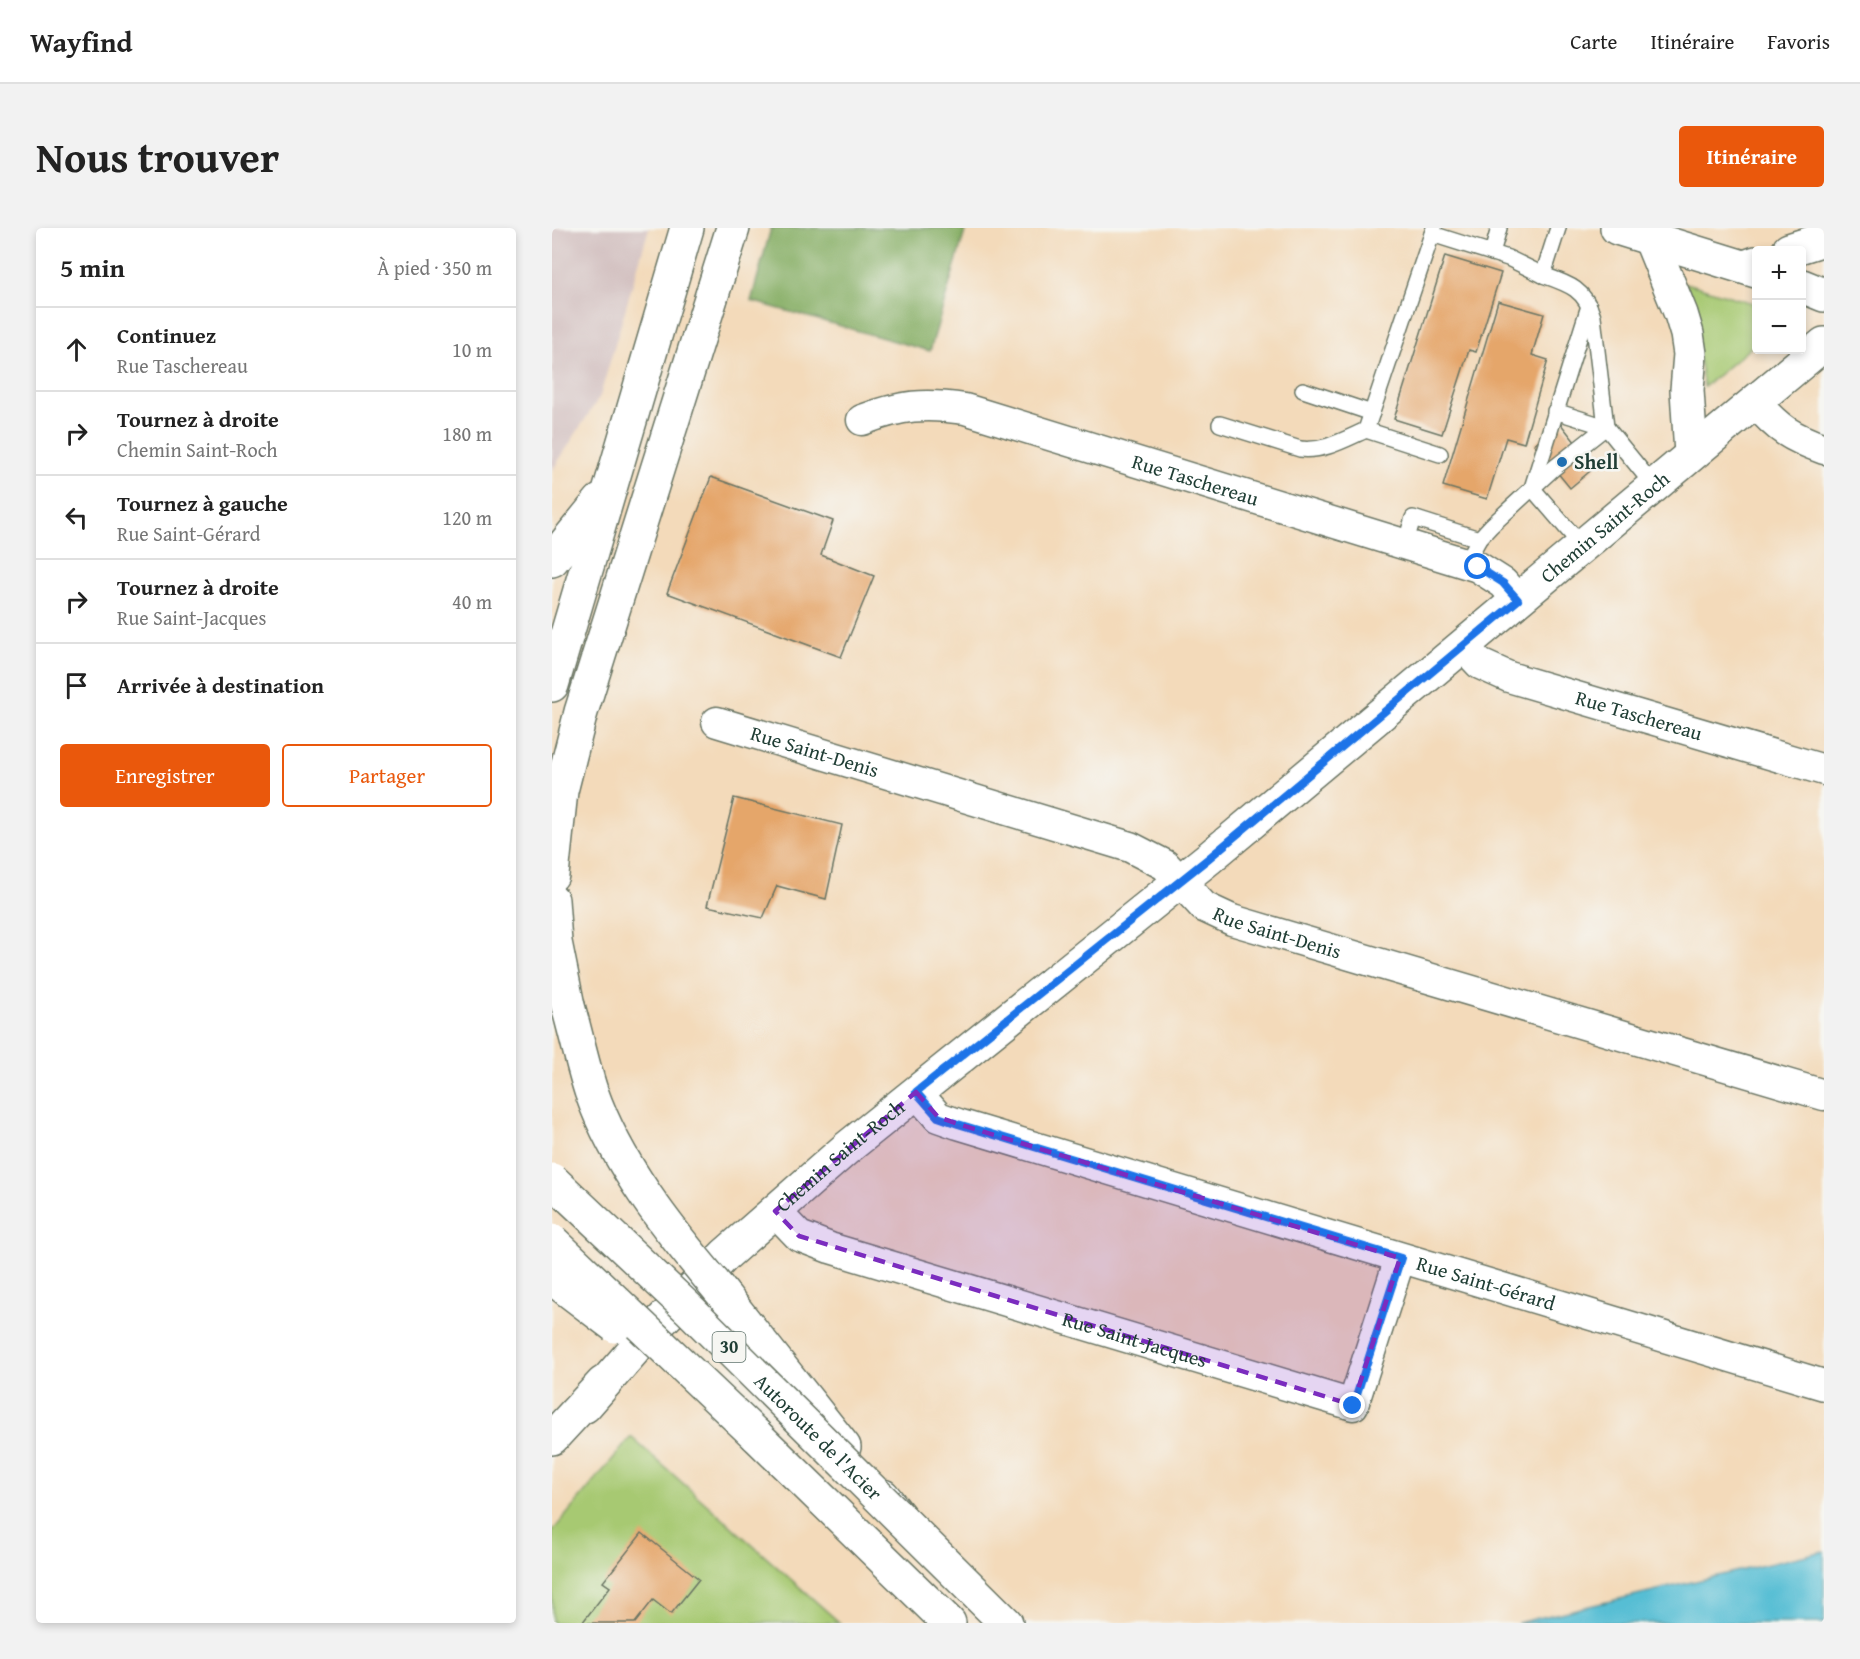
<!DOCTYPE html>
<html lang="fr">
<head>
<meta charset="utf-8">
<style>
  body { margin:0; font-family:"Gentium Book Plus",serif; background:#f2f2f2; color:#222 }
  .controls { position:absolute; right:18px; top:18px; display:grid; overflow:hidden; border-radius:6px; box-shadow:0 3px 9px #0003 }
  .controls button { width:54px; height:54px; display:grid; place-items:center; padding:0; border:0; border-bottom:2px solid #e0e0e0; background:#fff; color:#222; font:30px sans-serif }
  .stop { position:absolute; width:18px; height:18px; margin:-14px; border:4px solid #1a73e8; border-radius:50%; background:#fff }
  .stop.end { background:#1a73e8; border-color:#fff; box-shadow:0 2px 6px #0008 }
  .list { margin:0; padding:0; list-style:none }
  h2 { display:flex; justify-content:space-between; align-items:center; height:78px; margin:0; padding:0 24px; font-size:26px }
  h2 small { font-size:20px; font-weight:400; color:#767676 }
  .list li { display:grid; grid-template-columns:39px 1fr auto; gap:18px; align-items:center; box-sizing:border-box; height:84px; padding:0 24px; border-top:2px solid #e0e0e0 }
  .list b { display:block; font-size:22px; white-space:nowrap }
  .list p { margin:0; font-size:20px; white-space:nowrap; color:#767676 }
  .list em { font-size:20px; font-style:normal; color:#767676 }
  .actions { display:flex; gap:12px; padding:18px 24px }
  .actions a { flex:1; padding:14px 0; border:2px solid #ea580c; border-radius:6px; text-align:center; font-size:21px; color:#ea580c }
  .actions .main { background:#ea580c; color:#fff }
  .icon { flex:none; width:33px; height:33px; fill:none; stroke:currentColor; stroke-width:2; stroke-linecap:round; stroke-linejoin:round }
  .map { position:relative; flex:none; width:1272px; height:1395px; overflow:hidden; border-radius:6px }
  header { display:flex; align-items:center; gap:36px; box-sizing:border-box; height:84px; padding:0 30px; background:#fff; border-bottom:2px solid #e0e0e0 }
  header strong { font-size:28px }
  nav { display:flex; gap:33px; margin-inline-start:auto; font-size:21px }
  .intro { display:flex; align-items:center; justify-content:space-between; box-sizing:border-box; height:144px; padding:0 36px }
  h1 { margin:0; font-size:42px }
  .button { padding:15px 27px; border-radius:6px; background:#ea580c; color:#fff; font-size:21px; font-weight:700 }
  main { display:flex; gap:36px; padding:0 36px }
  aside { flex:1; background:#fff; border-radius:6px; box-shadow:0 3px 9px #0003 }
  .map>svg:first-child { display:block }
  .industrial { fill:#d2bfbf }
  .green { fill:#a7c972; stroke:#638353; stroke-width:1.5 }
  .forest { fill:#85ad64; stroke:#52754c; stroke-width:1.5 }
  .water { fill:#57bed4; stroke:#3b7e84; stroke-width:1.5 }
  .building { fill:#e5a66b }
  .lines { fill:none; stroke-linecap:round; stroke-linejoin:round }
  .service-casing { stroke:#697463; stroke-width:18 }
  .minor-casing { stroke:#697463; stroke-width:33 }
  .tertiary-casing { stroke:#697463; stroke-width:36 }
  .secondary-casing { stroke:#697463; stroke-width:36 }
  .motorway-casing { stroke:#697463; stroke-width:36 }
  .service { stroke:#fff; stroke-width:15 }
  .minor { stroke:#fff; stroke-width:30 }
  .tertiary { stroke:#fff; stroke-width:33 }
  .secondary { stroke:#fff; stroke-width:33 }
  .motorway { stroke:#fff; stroke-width:33 }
  .motorway-bridge-casing { stroke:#697463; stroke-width:36; stroke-linecap:butt }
  .motorway-bridge { stroke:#fff; stroke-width:33 }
  .route { stroke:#1a73e8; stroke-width:8 }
  .marked { fill:#7b2cbf; fill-opacity:0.2; stroke:#7b2cbf; stroke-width:4.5; stroke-dasharray:12 8; stroke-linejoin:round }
  .poi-dot { fill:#1f6fb2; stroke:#f6f6f2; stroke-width:2 }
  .labels { text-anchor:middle; stroke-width:5; stroke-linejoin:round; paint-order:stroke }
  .shield { fill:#f6f6f2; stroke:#60746d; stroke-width:1.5 }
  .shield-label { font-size:18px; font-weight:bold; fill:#1f3d34 }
  .poi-label { font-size:20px; font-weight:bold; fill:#1f3d34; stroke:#f6f6f2; text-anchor:start }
  .street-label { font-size:20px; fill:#1f3d34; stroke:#f6f6f2 }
</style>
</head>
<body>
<header>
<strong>Wayfind</strong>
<nav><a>Carte</a><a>Itinéraire</a><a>Favoris</a></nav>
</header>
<div class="intro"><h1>Nous trouver</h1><a class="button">Itinéraire</a></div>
<main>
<aside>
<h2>5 min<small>À pied · 350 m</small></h2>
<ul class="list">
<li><svg class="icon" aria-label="ahead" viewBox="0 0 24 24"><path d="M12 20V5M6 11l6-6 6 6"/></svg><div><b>Continuez</b><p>Rue Taschereau</p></div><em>10 m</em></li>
<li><svg class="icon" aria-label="right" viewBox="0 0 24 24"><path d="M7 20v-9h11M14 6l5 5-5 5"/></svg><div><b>Tournez à droite</b><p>Chemin Saint-Roch</p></div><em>180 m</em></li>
<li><svg class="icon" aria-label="left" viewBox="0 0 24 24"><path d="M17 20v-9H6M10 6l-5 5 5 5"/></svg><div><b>Tournez à gauche</b><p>Rue Saint-Gérard</p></div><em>120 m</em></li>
<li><svg class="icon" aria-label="right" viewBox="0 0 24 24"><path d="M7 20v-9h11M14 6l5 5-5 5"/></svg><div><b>Tournez à droite</b><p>Rue Saint-Jacques</p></div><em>40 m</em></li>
<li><svg class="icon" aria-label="arrive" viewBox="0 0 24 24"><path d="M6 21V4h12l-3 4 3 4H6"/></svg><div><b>Arrivée à destination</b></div></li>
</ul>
<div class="actions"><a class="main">Enregistrer</a><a>Partager</a></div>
</aside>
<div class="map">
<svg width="1272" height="1395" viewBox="0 0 1272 1395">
  <rect width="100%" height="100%" fill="#f6f6f2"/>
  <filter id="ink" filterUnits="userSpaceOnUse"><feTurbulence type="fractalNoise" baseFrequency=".0167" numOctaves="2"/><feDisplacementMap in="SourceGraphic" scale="12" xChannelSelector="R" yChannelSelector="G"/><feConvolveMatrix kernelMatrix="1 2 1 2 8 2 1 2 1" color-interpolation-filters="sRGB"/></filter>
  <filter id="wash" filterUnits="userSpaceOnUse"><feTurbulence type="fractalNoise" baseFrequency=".008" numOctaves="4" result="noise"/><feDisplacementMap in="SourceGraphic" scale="24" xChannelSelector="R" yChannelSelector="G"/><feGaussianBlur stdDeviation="1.35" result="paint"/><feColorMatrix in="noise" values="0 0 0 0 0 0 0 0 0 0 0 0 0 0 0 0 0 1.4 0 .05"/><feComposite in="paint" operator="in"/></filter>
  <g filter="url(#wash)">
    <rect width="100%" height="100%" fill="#f3daba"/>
    <polygon class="industrial" points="0,0 97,0 48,168 0,243"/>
    <g class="green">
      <polygon points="1134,55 1204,76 1204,115 1152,159"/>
      <polygon points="79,1209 288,1395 0,1395 0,1304"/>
    </g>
    <polygon class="forest" points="219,0 414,0 378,123 199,73"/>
    <polygon class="water" points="1272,1323 1272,1395 965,1395"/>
    <g id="blocks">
      <g class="building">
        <polygon points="893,28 949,45 924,124 917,122 890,206 842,191"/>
        <polygon points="946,73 992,86 980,127 996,132 972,215 954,210 935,271 891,258"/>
        <polygon points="1008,195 1043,239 1018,260 982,216"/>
        <polygon points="159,249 281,293 269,327 322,348 289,429 115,365"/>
        <polygon points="182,570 290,597 274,671 225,658 211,690 155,678"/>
        <polygon points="90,1305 147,1351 119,1386 101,1372 83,1395 30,1395 58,1359 51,1354"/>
      </g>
    </g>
  </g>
  <g filter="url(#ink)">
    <use href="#blocks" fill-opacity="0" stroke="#697463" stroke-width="1.5"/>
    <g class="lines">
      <defs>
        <g id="service">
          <polyline points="882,0 880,6 956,30 991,47"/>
          <polyline points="880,6 814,202 888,226"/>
          <polyline points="940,25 947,0"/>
          <polyline points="751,162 820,185"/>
          <polyline points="1003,183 1054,199 1102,258"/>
          <path d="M668,196L748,221C772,224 793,211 814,202"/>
          <polyline points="853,316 861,290 927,311"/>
          <polyline points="1030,318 980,260 1037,78"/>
          <path d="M916,336L921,322L927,311L939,298L1002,240L1054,199L1041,89C1033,61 1017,56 991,47L1006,0"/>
        </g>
        <g id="minor">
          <path d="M1203,174C1226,201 1239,209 1272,221"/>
          <path id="s1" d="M310,192C350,177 372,175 413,181L926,339L951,355L966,372"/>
          <path id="s2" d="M911,418L928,436L957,449L1272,542"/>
          <path id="s3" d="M165,494L578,619L613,637L652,679L680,692L1272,867"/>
          <path id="s4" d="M364,864L386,889L406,896L1272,1157"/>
          <path id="s5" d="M223,983L247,1008L278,1020L801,1177L848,1030"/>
        </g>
        <g id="tertiary">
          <polyline points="1065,0 1204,43"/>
          <polyline points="1250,58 1272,67"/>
        </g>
        <g id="secondary">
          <polyline points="1098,10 1129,86 1135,106 1138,126 1135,162 1139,226"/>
          <polyline points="1237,22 1272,11"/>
          <polyline points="1193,39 1204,35"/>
          <path id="s6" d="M33,1178L88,1115L173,1027L295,920L657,630L1272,116"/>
        </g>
        <g id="motorway">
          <polyline points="0,332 48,273"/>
          <polyline points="0,457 135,0"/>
          <polyline points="0,647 9,563 29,484 181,0"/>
          <polyline points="0,672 3,714 16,778"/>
          <polyline points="166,1060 292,1219"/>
          <polyline points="204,1207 397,1395"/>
          <polyline points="0,1210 51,1155"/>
          <polyline points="331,1268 349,1291 454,1395"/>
        </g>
      </defs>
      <use href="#service" class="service-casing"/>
      <use href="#minor" class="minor-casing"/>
      <use href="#tertiary" class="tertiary-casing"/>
      <use href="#secondary" class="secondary-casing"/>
      <use href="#motorway" class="motorway-casing"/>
      <use href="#service" class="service"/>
      <use href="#minor" class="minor"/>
      <use href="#tertiary" class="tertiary"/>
      <use href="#secondary" class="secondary"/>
      <use href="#motorway" class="motorway"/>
      <defs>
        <g id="motorway-bridge">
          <path d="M16,778C24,806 30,835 39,863C65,937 116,1001 166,1060"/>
          <path id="s7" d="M0,952L138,1082L349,1291"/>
          <polyline points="0,1013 204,1207"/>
          <polyline points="0,1050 63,1098"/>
        </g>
      </defs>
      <use href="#motorway-bridge" class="motorway-bridge-casing"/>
      <use href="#motorway-bridge" class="motorway-bridge"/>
    </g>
  </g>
  <g class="lines" filter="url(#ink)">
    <polyline class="route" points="801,1178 849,1030 406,896 386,889 364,864 657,630 966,372 951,355 926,339"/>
  </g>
  <path class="marked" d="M364,864L386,889L406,896L848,1030L801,1177L247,1008L223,983Z"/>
  <circle class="poi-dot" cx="1010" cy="234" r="6"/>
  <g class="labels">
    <rect class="shield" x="160.5" y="1104" width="33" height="30" rx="4.5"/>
    <g class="shield-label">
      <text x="177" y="1125">30</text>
    </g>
    <g class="poi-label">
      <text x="1022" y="241">Shell</text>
    </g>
    <g class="street-label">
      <text dy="7" stroke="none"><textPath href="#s1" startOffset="346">Rue Taschereau</textPath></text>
      <text dy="7" stroke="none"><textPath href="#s6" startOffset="1348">Chemin Saint-Roch</textPath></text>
      <text dy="7" stroke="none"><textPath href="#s2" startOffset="192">Rue Taschereau</textPath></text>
      <text dy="7" stroke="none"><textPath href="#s3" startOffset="102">Rue Saint-Denis</textPath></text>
      <text dy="7" stroke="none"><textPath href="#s3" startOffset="606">Rue Saint-Denis</textPath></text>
      <text dy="7" stroke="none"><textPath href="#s6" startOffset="358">Chemin Saint-Roch</textPath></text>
      <text dy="7" stroke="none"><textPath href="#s4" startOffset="606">Rue Saint-Gérard</textPath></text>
      <text dy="7" stroke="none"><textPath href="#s5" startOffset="386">Rue Saint-Jacques</textPath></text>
      <text dy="7" stroke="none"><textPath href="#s7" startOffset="370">Autoroute de l'Acier</textPath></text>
    </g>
  </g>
</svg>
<div class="controls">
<button>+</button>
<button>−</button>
</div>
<div class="stop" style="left:926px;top:339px"></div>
<div class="stop end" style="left:801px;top:1178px"></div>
</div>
</main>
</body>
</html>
